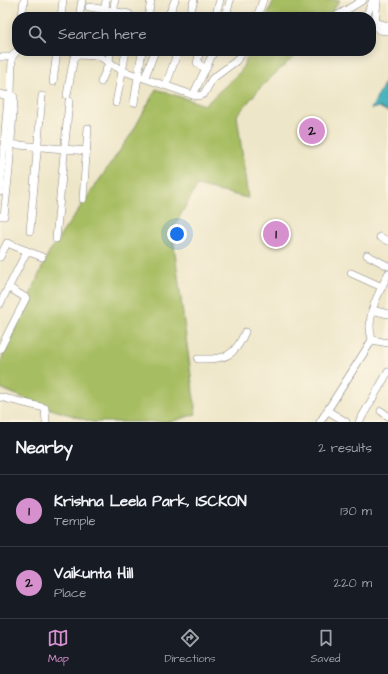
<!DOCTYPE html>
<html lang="en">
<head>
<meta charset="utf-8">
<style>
  body { margin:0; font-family:"Architects Daughter",sans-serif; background:#20242c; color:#f1f3f6 }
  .you { position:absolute; left:177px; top:234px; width:14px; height:14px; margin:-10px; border:3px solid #fff; border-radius:50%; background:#1a73e8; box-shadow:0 0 0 6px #1a73e833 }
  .badge { display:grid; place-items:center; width:26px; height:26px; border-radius:50%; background:#d690ce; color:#111; font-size:13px; font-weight:700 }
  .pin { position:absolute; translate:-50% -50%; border:2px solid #fff; box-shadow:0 1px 4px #0006 }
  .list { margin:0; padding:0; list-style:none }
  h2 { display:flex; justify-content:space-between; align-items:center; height:52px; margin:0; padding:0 16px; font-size:17px }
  h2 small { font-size:13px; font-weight:400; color:#9ea1a6 }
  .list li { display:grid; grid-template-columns:26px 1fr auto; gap:12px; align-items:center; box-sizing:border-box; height:72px; padding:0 16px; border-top:1px solid #363941 }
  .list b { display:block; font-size:15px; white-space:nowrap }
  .list p { margin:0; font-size:13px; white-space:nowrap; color:#9ea1a6 }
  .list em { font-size:13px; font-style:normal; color:#9ea1a6 }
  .icon { flex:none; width:22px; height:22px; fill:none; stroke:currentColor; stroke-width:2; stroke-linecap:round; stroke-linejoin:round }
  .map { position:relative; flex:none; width:388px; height:422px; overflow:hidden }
  .search { position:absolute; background:#171b24; box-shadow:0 2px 10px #0003; left:12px; right:12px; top:12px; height:44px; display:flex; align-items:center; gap:10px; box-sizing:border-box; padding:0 14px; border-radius:16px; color:#9ea1a6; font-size:15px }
  .sheet { height:196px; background:#171b24 }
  nav { display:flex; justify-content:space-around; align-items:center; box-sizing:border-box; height:56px; border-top:1px solid #363941; background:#171b24; font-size:11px; color:#9ea1a6 }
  nav a { display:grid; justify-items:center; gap:2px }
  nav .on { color:#d690ce }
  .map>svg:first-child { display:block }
  .green { fill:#a7bd62; stroke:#64704e }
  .water { fill:#42b1bc; stroke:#326a7c }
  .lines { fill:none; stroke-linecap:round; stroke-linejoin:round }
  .minor-casing { stroke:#888482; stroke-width:8 }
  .minor { stroke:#fff; stroke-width:7 }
</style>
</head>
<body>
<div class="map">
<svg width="388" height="422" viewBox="0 0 388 422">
  <rect width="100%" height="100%" fill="#fcf5e5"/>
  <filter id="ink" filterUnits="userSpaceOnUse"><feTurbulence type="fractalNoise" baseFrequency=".025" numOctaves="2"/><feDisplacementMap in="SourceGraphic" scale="8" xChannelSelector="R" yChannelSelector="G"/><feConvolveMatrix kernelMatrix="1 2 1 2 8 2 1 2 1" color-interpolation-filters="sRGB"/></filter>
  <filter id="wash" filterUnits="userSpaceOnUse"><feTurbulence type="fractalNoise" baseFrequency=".012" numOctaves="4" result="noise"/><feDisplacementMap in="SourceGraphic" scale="16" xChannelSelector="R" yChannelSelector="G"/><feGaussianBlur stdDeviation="0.9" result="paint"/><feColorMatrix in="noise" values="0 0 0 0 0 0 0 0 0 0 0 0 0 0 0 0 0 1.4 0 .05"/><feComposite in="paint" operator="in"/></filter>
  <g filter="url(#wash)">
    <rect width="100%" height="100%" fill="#eee6c8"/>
    <g class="green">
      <polygon points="274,0 340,0 328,17 266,17"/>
      <polygon points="250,51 300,51 263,85 237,115 248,198 197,186 172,230 196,414 170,422 92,422 48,408 0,388 0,363 49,252 132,133 156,89 205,105 241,71"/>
    </g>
    <polygon class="water" points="387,73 388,74 388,112 379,107 371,109 387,78"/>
  </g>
  <g filter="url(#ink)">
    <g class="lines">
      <defs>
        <g id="minor">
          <polyline points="377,0 375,26 379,30 388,31"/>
          <polyline points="89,7 129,14 130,17"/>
          <polyline points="80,12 82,0"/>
          <polyline points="22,17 24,0"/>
          <polyline points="61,17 63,0"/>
          <polyline points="104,17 106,0"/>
          <polyline points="113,17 115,0"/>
          <polyline points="148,17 151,0"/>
          <polyline points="168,17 175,0"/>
          <polyline points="189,17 194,0"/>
          <polyline points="215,17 220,0"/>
          <polyline points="226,17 230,0"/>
          <polyline points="257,17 263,0"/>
          <polyline points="335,17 363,0"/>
          <polyline points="366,17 372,2 377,0"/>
          <polyline points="375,22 388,26"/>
          <polyline points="200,51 197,63 206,69"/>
          <polyline points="0,57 12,57 17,51"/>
          <polyline points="145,77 155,51"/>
          <polyline points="53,82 57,51"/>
          <polyline points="101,82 109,63 110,51"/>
          <polyline points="166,85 178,51"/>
          <polyline points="0,94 8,96"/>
          <polyline points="67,95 74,57 76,55 99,56 123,71 193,95 214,51"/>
          <polyline points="193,95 199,96 204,94 212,79 236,61 243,51"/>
          <polyline points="116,103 126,51"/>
          <polyline points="134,103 142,51"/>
          <polyline points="7,144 87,151"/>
          <polyline points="0,192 8,96 11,94 12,57"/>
          <polyline points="83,199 88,128"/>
          <polyline points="0,216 4,216 9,170 14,97 11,94"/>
          <polyline points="30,231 42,96"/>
          <polyline points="380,237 388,241"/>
          <polyline points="56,239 69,101"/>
          <polyline points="367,255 388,266"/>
          <polyline points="0,257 7,243 42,257"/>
          <polyline points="351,273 382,287"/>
          <polyline points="0,304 27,251"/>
          <polyline points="372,310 388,314"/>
          <polyline points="372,340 388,343"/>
          <polyline points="0,349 26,298 8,287"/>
          <path d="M198,359C224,360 235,357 245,332"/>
          <polyline points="0,397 45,408 46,422"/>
          <polyline points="328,411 346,422"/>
          <polyline points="381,411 388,416"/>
          <path d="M320,422L372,340C365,316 378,295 388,274"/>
          <polyline points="359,422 388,372"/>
        </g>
      </defs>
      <use href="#minor" class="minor-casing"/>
      <use href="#minor" class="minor"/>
    </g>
  </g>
</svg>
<div class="you"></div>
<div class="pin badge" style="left:276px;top:234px">1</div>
<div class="pin badge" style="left:312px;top:131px">2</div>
<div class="search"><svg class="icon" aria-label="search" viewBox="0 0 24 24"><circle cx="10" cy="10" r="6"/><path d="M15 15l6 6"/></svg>Search here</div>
</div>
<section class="sheet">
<h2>Nearby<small>2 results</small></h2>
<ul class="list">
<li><span class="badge">1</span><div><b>Krishna Leela Park, ISCKON</b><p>Temple</p></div><em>130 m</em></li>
<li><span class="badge">2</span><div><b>Vaikunta Hill</b><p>Place</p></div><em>220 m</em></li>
</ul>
</section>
<nav>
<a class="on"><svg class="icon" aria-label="map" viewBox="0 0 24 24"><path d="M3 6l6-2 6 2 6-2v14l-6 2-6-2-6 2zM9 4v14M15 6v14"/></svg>Map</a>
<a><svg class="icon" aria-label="directions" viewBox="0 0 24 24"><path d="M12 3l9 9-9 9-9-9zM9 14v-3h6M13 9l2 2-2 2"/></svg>Directions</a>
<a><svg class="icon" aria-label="saved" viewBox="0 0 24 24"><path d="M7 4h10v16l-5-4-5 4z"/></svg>Saved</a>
</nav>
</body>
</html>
